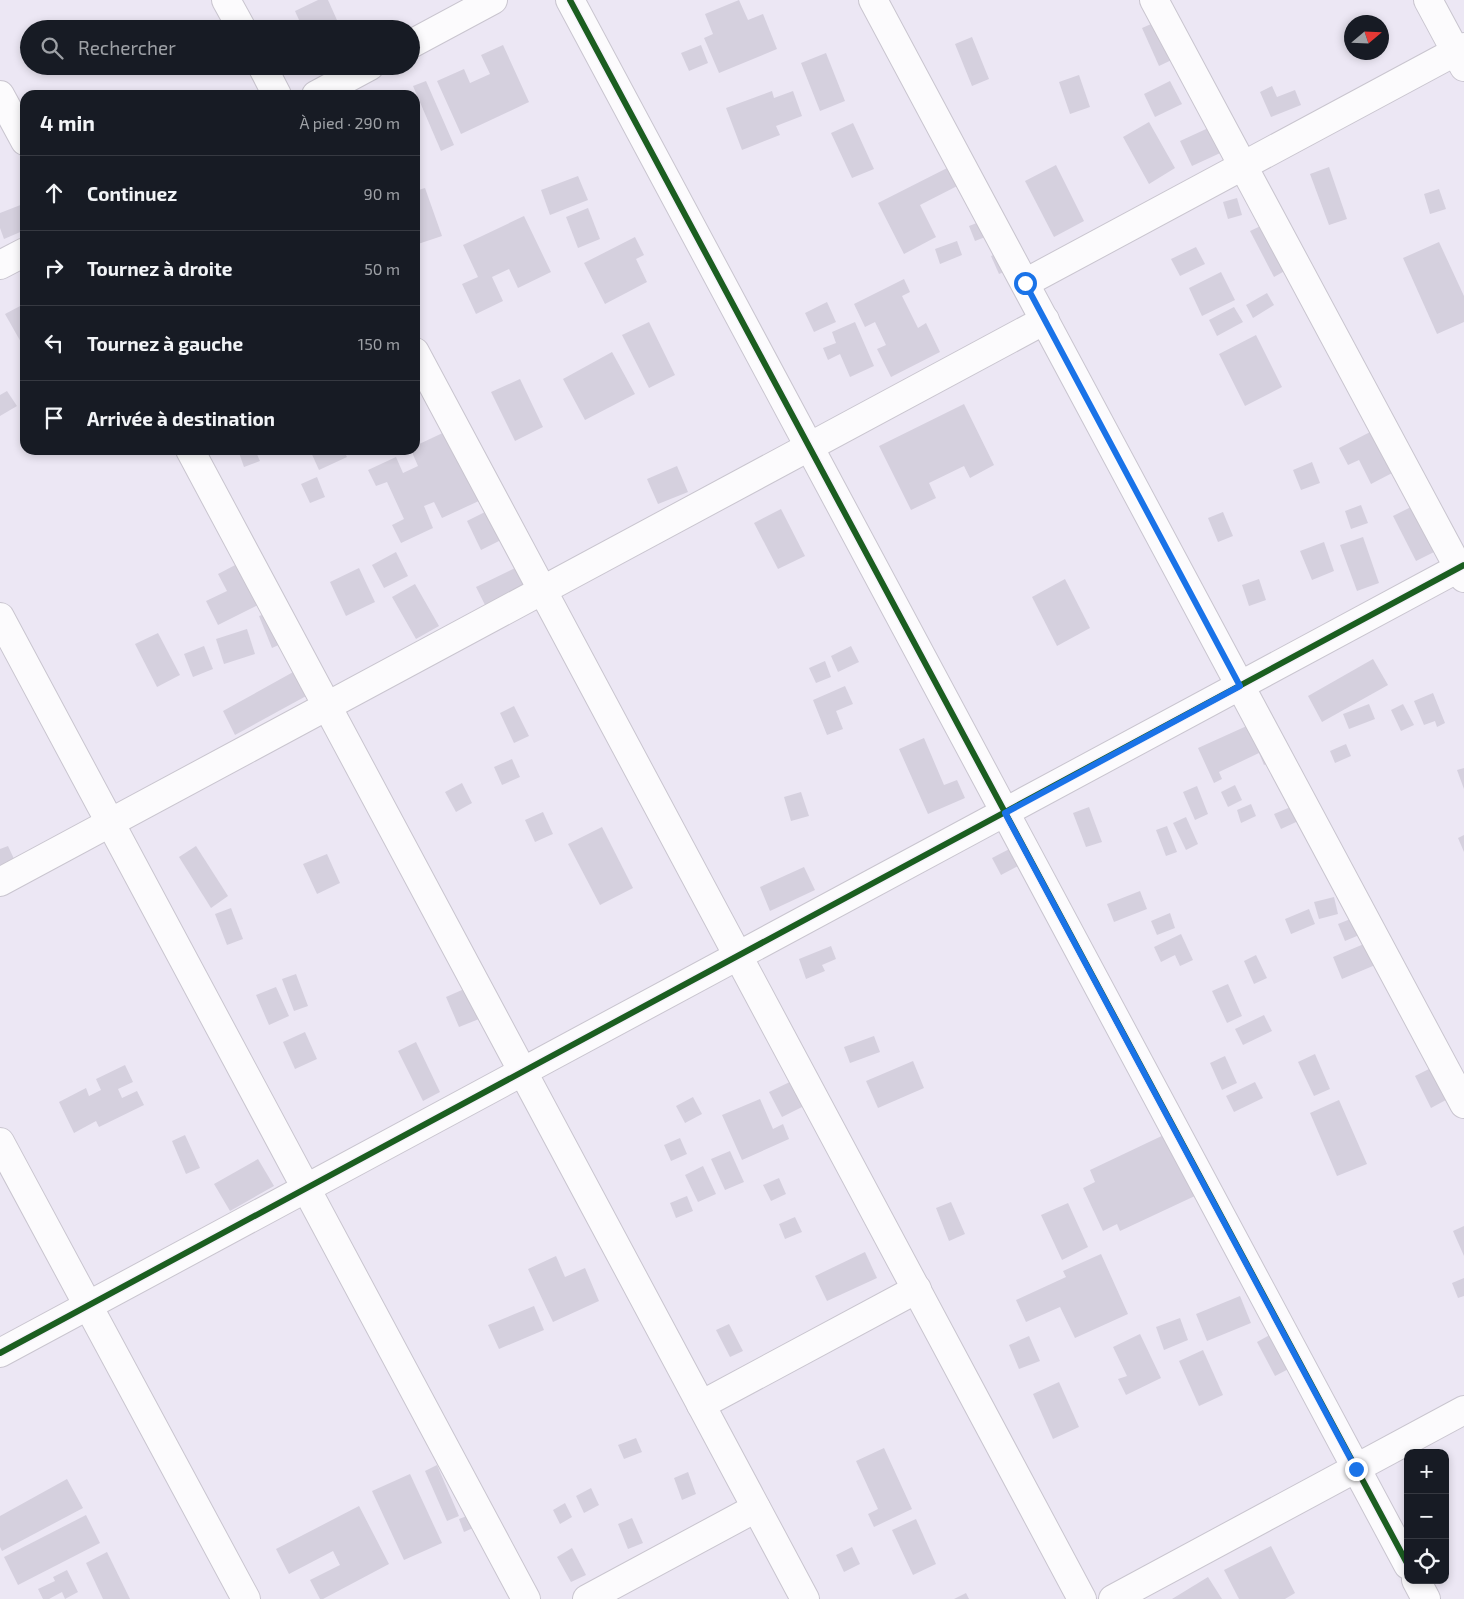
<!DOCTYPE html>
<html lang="fr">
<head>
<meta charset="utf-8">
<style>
  body { margin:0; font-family:"Exo 2",sans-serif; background:#242831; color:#f1f3f6 }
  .controls { position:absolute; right:15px; bottom:15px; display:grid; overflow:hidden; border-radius:10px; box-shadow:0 2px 8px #0003 }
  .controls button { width:45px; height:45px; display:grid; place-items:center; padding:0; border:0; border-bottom:1px solid #363941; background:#171b24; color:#f1f3f6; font:25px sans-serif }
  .compass { position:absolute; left:1344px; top:15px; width:45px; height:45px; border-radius:50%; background:#171b24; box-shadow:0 2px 8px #0003; rotate:71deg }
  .stop { position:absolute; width:15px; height:15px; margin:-11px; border:4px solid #1a73e8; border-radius:50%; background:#fff }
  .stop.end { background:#1a73e8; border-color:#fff; box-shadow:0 1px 5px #0008 }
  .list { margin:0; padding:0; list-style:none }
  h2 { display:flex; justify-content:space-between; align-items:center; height:65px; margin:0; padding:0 20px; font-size:21px }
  h2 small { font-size:16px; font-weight:400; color:#9ea1a6 }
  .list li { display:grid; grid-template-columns:32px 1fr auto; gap:15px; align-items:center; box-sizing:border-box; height:75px; padding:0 20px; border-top:1px solid #363941 }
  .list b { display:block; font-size:19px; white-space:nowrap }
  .list em { font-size:16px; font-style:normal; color:#9ea1a6 }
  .icon { flex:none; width:28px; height:28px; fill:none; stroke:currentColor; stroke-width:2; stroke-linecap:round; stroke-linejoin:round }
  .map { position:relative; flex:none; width:1464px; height:1599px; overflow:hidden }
  .search { position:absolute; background:#171b24; box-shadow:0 2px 8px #0003; left:20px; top:20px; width:400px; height:55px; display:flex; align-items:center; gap:12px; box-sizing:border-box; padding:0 18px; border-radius:28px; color:#9ea1a6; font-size:19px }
  .panel { position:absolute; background:#171b24; box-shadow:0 2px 8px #0003; left:20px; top:90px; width:400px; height:365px; border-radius:15px }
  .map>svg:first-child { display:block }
  .building { fill:#d5d0de }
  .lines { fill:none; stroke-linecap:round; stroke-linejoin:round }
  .minor-casing { stroke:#c9c5cf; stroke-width:30 }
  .minor { stroke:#fcfbfd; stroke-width:28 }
  .cycleway-casing { stroke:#f6f2fb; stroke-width:9 }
  .cycleway { stroke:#1b5e20; stroke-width:6 }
  .route { stroke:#1a73e8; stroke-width:6 }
</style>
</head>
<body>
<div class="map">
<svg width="1464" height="1599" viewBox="0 0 1464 1599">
  <rect width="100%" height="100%" fill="#ece7f4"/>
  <g class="building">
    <polygon points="318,0 328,0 341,29 303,29 295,11"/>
    <polygon points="739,0 748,20 763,14 777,49 719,73 704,38 713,34 705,14"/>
    <polygon points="1165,18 1182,55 1159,66 1142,28"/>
    <polygon points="972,37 989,79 972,86 955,44"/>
    <polygon points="503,45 529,102 461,134 437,81 464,69 470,83 490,74 481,55"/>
    <polygon points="701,45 708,63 689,71 681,53"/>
    <polygon points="826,53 845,101 820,111 801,63"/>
    <polygon points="1079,75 1090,107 1070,114 1059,82"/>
    <polygon points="426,81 454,145 441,151 413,86"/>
    <polygon points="1170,81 1182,104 1155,117 1144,94"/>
    <polygon points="1272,86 1277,97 1295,90 1301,105 1271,117 1260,92"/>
    <polygon points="772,91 774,98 793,91 802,116 776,126 780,135 742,150 726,108"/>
    <polygon points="1149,122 1175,168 1149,184 1123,137"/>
    <polygon points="853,123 874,169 852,178 831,133"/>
    <polygon points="1217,124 1229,149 1192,166 1180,141"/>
    <polygon points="957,163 967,181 920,205 936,237 904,254 878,203"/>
    <polygon points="1056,165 1084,221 1054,237 1025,181"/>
    <polygon points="1329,167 1347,219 1329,225 1310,174"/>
    <polygon points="578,176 588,200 550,215 541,190"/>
    <polygon points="425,188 442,236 415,245 415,191"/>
    <polygon points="1439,189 1446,209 1430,214 1424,194"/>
    <polygon points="1237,198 1242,215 1228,219 1223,202"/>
    <polygon points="23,204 25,209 25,230 4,239 0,228 0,213"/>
    <polygon points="588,208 600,239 578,248 566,217"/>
    <polygon points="524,216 551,272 518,288 509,269 492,277 503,301 476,314 462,284 478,277 463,245"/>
    <polygon points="987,219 993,234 975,241 969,226"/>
    <polygon points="1267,223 1290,268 1274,277 1250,231"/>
    <polygon points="635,237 644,255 636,259 647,282 605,304 584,263"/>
    <polygon points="957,241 962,255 940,264 935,249"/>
    <polygon points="1439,242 1464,296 1464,322 1437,334 1403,258"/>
    <polygon points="1196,247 1205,264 1180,276 1171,259"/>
    <polygon points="1005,250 1013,268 999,274 991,256"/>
    <polygon points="1221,272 1235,300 1202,316 1189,288"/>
    <polygon points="904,279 910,292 902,296 918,328 926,323 940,352 891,377 877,349 886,345 875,322 865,327 854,304"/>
    <polygon points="1267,293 1274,305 1253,318 1246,305"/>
    <polygon points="827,302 836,322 814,332 805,313"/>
    <polygon points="22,305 25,310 25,342 22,344 5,314"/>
    <polygon points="1234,307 1243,322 1217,336 1209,320"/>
    <polygon points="649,322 675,375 649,388 622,335"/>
    <polygon points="855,322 874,366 850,377 840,354 828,360 823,348 836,343 832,332"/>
    <polygon points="1256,335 1282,387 1245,406 1219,354"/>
    <polygon points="612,352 635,394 585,420 563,379"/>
    <polygon points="520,379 543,427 515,441 491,392"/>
    <polygon points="7,391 17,406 0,416 0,395"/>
    <polygon points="964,404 994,465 970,478 964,466 929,483 936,498 911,510 879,446"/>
    <polygon points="449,430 481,500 442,518 434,502 424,506 433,528 401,543 392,525 404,519 387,482 376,486 368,470 396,457 403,473 418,466 411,450 415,450 415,446"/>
    <polygon points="1374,430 1396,471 1371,484 1359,460 1348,465 1339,448"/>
    <polygon points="238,450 255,450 260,461 244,467"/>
    <polygon points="310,450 343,450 347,457 319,470"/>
    <polygon points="1312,462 1320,483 1301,490 1293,470"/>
    <polygon points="677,466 688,492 658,504 647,479"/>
    <polygon points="317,477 325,497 310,503 301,484"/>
    <polygon points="1417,504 1440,549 1416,561 1393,516"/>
    <polygon points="1361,505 1368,523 1351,529 1345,511"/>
    <polygon points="493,508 507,537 481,550 467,521"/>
    <polygon points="781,509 805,556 778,569 754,523"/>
    <polygon points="1223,512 1233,536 1218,542 1208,518"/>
    <polygon points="1363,537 1379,583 1357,591 1340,545"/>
    <polygon points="1324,542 1334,571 1312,580 1300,551"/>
    <polygon points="396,552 408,576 384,588 372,565"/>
    <polygon points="241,562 262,603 218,625 206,601 227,591 218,574"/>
    <polygon points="359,568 375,602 346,616 330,582"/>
    <polygon points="515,568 524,586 485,605 476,587"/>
    <polygon points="1065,579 1090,628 1057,646 1032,597"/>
    <polygon points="1259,579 1266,600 1249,606 1242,585"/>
    <polygon points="415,584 439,626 416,639 392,597"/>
    <polygon points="273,611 285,642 272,648 259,616"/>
    <polygon points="247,629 255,654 224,664 216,639"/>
    <polygon points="158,633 180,675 157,687 135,644"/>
    <polygon points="204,646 213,669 193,677 184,654"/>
    <polygon points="851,646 859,662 838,672 831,656"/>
    <polygon points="1373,659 1388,685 1322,722 1308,696"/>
    <polygon points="825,661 831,677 816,683 809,668"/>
    <polygon points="295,671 308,695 235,735 223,711"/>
    <polygon points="845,686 853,704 836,711 843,729 827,735 813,700"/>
    <polygon points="1433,693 1445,723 1437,727 1435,721 1424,725 1414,701"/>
    <polygon points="1369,704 1375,719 1349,729 1343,714"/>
    <polygon points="1403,704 1414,725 1401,731 1391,710"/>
    <polygon points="514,706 529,736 514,743 500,713"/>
    <polygon points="1260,720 1278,759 1264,765 1259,753 1219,772 1222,779 1214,783 1198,748"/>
    <polygon points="924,738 944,785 957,780 965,798 928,814 899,749"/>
    <polygon points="1346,744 1351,756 1335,763 1330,751"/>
    <polygon points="512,759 520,777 502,785 494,767"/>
    <polygon points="1464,768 1464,789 1457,770"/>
    <polygon points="462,783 472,803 456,812 445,792"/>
    <polygon points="1235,785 1242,800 1228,807 1221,792"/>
    <polygon points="1197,786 1208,814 1195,820 1183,792"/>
    <polygon points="801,792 809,816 791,821 784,797"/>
    <polygon points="1300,803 1307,817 1281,829 1274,814"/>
    <polygon points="1251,804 1256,816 1241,823 1237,810"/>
    <polygon points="1089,807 1102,842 1086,847 1073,813"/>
    <polygon points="543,812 553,834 535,842 525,820"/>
    <polygon points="1186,817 1198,844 1186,850 1173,823"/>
    <polygon points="1167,826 1177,852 1166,856 1156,830"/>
    <polygon points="602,827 633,888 600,905 568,844"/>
    <polygon points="1464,835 1464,852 1458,838"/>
    <polygon points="1023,842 1031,859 1001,875 992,858"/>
    <polygon points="8,846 15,861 0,868 0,849"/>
    <polygon points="196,846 228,896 211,908 179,857"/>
    <polygon points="327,854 340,883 317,894 303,864"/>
    <polygon points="804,867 815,890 770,911 760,887"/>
    <polygon points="1140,891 1147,909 1114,922 1107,904"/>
    <polygon points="1334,897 1338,914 1319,919 1314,902"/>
    <polygon points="231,908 243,939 227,945 215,914"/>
    <polygon points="1309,909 1315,924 1291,934 1285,919"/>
    <polygon points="1170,913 1175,928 1157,935 1151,921"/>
    <polygon points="1358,916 1364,933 1345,941 1338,924"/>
    <polygon points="1181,934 1193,960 1180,966 1175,955 1161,962 1154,947"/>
    <polygon points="1371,941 1380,963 1342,979 1333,957"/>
    <polygon points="831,946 836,959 822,965 825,971 806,979 799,959"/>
    <polygon points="1256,955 1267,978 1254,984 1244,961"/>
    <polygon points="296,974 308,1006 294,1011 282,979"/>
    <polygon points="1228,984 1242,1016 1227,1023 1212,991"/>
    <polygon points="471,986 484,1017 459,1027 446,997"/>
    <polygon points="276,987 289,1016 269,1025 256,995"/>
    <polygon points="1264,1015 1272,1031 1243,1045 1235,1029"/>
    <polygon points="305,1032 317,1059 295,1069 283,1042"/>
    <polygon points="874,1036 880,1052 850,1063 844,1047"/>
    <polygon points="416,1042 440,1092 423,1101 398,1051"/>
    <polygon points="1315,1054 1330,1089 1314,1096 1298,1062"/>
    <polygon points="1225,1056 1237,1083 1222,1090 1210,1063"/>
    <polygon points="913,1061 924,1088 878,1108 866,1081"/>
    <polygon points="1441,1063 1457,1094 1431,1108 1415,1076"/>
    <polygon points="125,1065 133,1082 118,1089 122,1098 137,1091 144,1105 99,1127 96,1121 74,1133 59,1102 86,1088 89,1096 101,1090 96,1079"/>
    <polygon points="798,1078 810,1103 782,1117 769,1092"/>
    <polygon points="1255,1082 1263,1098 1234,1112 1226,1096"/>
    <polygon points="693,1097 702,1114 685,1123 676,1106"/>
    <polygon points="760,1099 773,1129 783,1124 789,1139 742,1160 722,1115"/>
    <polygon points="1339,1100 1367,1164 1337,1176 1310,1113"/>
    <polygon points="1168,1133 1197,1195 1120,1231 1117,1224 1103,1231 1083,1188 1095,1182 1090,1170"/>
    <polygon points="185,1135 200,1168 186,1174 172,1141"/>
    <polygon points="680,1138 687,1154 671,1161 664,1145"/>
    <polygon points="730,1151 744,1182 725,1190 711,1159"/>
    <polygon points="258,1159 274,1186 230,1211 214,1184"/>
    <polygon points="703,1166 716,1194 698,1202 685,1175"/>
    <polygon points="779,1178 786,1194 771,1201 763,1185"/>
    <polygon points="687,1196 693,1211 676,1218 670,1203"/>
    <polygon points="951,1202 965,1234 949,1241 936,1208"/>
    <polygon points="1068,1203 1088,1247 1062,1260 1041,1215"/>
    <polygon points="795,1217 802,1232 785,1239 779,1224"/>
    <polygon points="1464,1226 1464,1256 1453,1231"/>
    <polygon points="865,1252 877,1278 827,1301 815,1276"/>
    <polygon points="1101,1254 1128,1314 1075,1338 1060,1307 1026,1322 1016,1300 1066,1277 1063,1271"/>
    <polygon points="556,1256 565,1277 585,1268 599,1301 553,1322 528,1269"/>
    <polygon points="1464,1278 1464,1296 1458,1298 1452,1283"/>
    <polygon points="1240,1296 1251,1323 1207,1341 1196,1314"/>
    <polygon points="534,1306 544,1330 499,1349 488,1325"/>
    <polygon points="1180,1318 1188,1340 1164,1350 1156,1327"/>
    <polygon points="729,1324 743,1351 730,1357 716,1330"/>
    <polygon points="1288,1325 1306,1360 1275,1376 1257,1342"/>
    <polygon points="1140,1334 1161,1378 1126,1395 1118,1379 1127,1376 1113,1347"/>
    <polygon points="1029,1336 1040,1361 1019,1369 1009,1345"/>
    <polygon points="1203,1350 1223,1395 1199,1406 1179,1361"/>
    <polygon points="1059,1382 1079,1427 1053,1439 1033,1394"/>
    <polygon points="636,1438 642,1452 624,1459 618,1445"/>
    <polygon points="884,1448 912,1509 874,1527 868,1514 878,1509 856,1461"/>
    <polygon points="437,1465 459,1516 447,1521 425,1471"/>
    <polygon points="688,1472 696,1494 682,1500 674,1478"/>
    <polygon points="410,1474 442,1543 404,1560 372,1491"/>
    <polygon points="67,1479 83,1508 2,1551 0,1547 0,1516"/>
    <polygon points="591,1488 599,1505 584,1513 576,1496"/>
    <polygon points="565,1503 572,1517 560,1524 553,1510"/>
    <polygon points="359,1506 389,1564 323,1599 320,1599 310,1580 340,1565 333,1551 289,1574 276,1549"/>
    <polygon points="477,1512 482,1524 464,1532 459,1519"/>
    <polygon points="86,1515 100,1543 18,1585 4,1557"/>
    <polygon points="632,1518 643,1543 628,1549 618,1524"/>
    <polygon points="916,1519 936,1564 913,1575 892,1530"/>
    <polygon points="1271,1546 1295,1593 1285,1599 1239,1599 1224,1570"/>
    <polygon points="852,1547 860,1564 844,1572 836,1555"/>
    <polygon points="572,1548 586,1575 571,1582 557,1557"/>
    <polygon points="107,1552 130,1599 103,1599 86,1563"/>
    <polygon points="67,1570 78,1592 65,1599 62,1592 49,1599 43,1599 38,1589 55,1581 53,1577"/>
    <polygon points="1208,1577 1222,1599 1172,1599"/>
    <polygon points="966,1593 969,1599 954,1599"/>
  </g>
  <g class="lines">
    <defs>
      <g id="minor">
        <polyline points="226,0 242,29"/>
        <polyline points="570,0 1408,1565"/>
        <polyline points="873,0 1464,1104"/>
        <polyline points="1154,0 1464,578"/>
        <polyline points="1428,0 1464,67"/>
        <polyline points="411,44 493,0"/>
        <polyline points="262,66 277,95"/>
        <polyline points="0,95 25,141"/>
        <polyline points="316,95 370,66"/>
        <polyline points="0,265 25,252"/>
        <polyline points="1025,283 1464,47"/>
        <polyline points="415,352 1082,1599"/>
        <polyline points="190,450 805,1599"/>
        <polyline points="0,617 526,1599"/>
        <polyline points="0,882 1045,320"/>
        <polyline points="0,1142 246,1599"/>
        <polyline points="0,1353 1464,565"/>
        <polyline points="701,1405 917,1289"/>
        <polyline points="1416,1580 1426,1599"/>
        <polyline points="587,1599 756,1508"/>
        <polyline points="1113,1599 1464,1410"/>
      </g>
    </defs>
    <use href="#minor" class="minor-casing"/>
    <use href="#minor" class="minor"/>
    <defs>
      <g id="cycleway">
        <polyline points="570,0 1408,1565"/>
        <polyline points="0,1353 1464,565"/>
      </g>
    </defs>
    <use href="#cycleway" class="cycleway-casing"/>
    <use href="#cycleway" class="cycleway"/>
  </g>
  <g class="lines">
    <polyline class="route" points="1025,283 1240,686 1005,813 1356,1469"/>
  </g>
</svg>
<div class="controls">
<button>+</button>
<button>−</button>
<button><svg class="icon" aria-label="locate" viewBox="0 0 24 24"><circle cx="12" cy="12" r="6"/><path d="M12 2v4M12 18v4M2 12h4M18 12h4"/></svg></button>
</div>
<svg class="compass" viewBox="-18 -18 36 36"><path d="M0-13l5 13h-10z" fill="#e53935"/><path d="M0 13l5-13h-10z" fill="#9ea1a6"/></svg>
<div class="stop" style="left:1025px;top:283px"></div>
<div class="stop end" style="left:1356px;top:1469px"></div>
<div class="search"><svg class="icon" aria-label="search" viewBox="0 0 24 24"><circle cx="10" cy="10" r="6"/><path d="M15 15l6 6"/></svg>Rechercher</div>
<section class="panel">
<h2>4 min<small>À pied · 290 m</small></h2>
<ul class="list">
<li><svg class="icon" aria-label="ahead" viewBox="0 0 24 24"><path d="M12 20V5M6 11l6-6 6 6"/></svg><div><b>Continuez</b></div><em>90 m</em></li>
<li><svg class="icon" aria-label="right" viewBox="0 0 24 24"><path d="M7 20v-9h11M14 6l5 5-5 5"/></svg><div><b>Tournez à droite</b></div><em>50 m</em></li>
<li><svg class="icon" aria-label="left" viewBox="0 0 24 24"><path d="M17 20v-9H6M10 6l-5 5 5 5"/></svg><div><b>Tournez à gauche</b></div><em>150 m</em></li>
<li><svg class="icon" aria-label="arrive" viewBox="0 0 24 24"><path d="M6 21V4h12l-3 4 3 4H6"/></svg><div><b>Arrivée à destination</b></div></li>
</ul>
</section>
</div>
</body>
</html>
